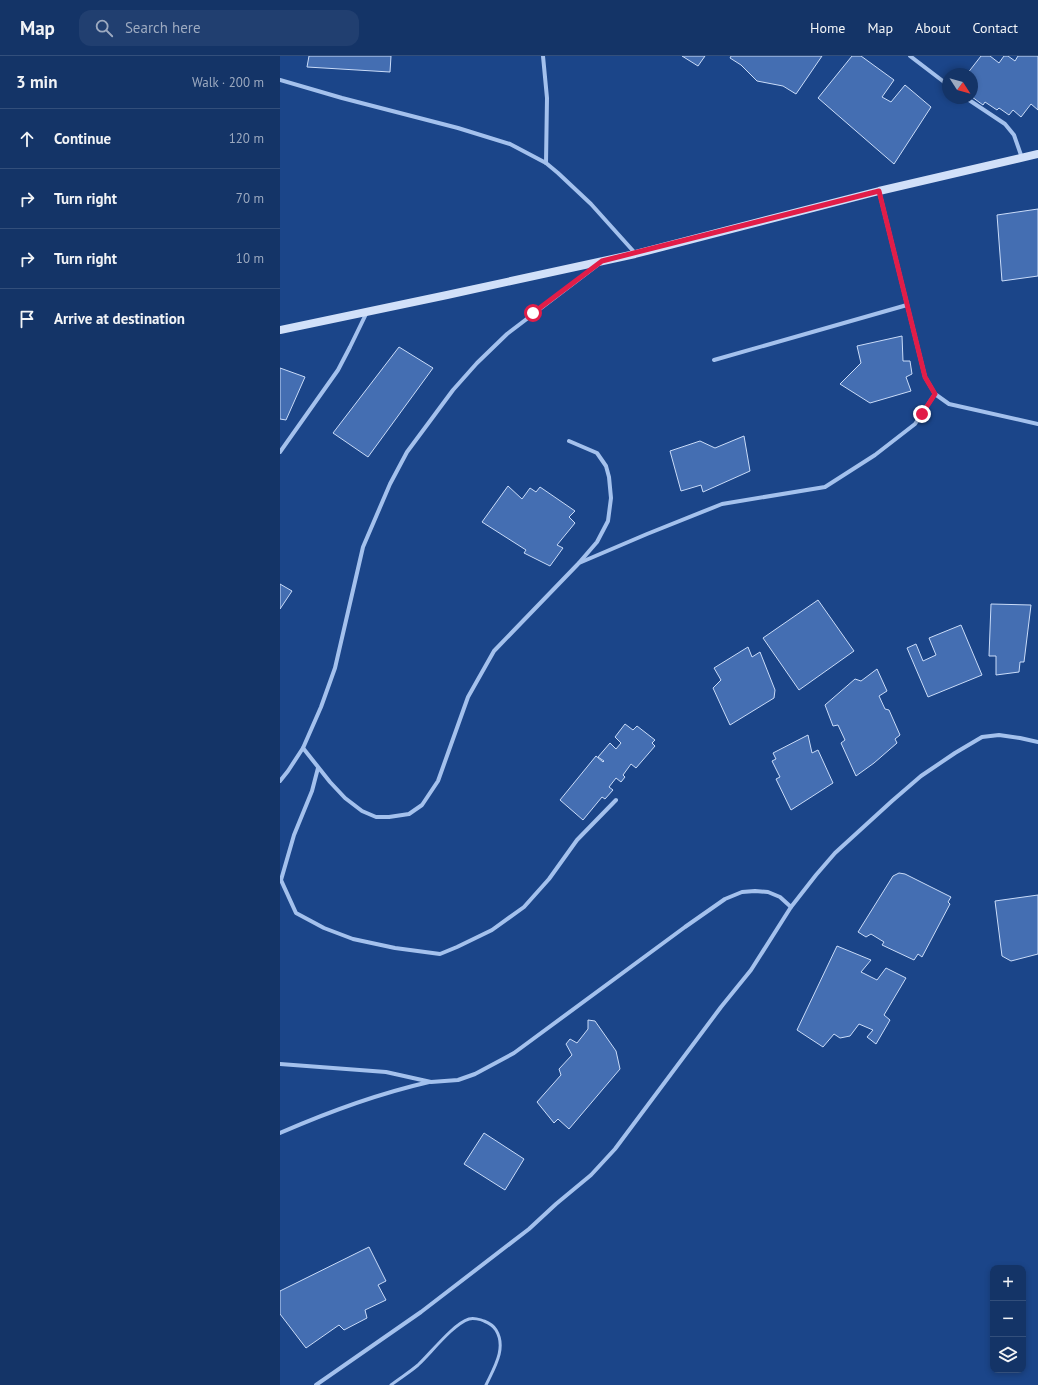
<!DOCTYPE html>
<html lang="en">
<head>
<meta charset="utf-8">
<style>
  body { margin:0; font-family:"PT Sans",sans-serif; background:#213f70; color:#f1f3f6 }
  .controls { position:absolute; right:12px; bottom:12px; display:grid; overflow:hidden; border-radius:8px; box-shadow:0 2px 6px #0003 }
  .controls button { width:36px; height:36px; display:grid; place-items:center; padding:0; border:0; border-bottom:1px solid #334f7b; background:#143467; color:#f1f3f6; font:20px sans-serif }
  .compass { position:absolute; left:662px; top:12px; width:36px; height:36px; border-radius:50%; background:#143467; box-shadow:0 2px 6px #0003; rotate:126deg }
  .stop { position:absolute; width:12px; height:12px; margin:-9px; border:3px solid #e11d48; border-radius:50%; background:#fff }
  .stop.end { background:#e11d48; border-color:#fff; box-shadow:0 1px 4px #0008 }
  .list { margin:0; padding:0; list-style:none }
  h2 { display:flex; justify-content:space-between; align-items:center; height:52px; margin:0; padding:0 16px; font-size:17px }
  h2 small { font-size:13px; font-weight:400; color:#9daac0 }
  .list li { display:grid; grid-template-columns:26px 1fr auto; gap:12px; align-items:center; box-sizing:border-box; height:60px; padding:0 16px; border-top:1px solid #334f7b }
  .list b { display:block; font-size:15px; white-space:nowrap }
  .list em { font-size:13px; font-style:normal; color:#9daac0 }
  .icon { flex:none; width:22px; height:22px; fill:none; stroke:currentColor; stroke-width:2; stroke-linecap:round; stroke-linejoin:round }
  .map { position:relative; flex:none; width:758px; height:1329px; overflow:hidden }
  header { display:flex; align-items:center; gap:24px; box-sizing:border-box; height:56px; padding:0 20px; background:#143467; border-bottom:1px solid #334f7b }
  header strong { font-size:19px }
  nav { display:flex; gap:22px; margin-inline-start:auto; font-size:14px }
  .search { width:280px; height:36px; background:#213f70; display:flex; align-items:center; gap:10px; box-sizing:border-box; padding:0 14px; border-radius:12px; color:#9daac0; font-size:15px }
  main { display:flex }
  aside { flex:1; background:#143467 }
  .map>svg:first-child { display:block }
  .building { fill:#446eb2; stroke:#cadcf9 }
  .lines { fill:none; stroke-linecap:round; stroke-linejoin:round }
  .lane { stroke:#a4c1ed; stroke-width:3 }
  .street { stroke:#a4c1ed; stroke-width:4 }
  .secondary { stroke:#d1e0f9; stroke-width:8 }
  .route { stroke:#e11d48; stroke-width:5 }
</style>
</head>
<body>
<header>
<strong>Map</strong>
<div class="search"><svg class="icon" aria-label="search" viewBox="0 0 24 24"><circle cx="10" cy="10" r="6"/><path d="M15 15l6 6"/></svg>Search here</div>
<nav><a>Home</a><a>Map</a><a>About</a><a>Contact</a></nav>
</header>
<main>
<aside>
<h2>3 min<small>Walk · 200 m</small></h2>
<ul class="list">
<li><svg class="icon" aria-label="ahead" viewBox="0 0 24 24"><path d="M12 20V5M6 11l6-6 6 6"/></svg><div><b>Continue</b></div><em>120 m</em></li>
<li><svg class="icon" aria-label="right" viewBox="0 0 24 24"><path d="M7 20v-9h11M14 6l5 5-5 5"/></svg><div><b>Turn right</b></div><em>70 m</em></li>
<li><svg class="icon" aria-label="right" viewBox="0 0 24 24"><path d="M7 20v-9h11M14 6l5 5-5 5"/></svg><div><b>Turn right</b></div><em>10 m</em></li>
<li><svg class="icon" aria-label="arrive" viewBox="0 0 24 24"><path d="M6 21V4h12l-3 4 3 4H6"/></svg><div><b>Arrive at destination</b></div></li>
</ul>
</aside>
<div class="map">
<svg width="758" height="1329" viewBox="0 0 758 1329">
  <rect width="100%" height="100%" fill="#1b4589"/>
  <g class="building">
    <polygon points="29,0 111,0 110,16 27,11"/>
    <polygon points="402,0 425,0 418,10"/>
    <polygon points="451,0 542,0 516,38 503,30 477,25 461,9 450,2"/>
    <polygon points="572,0 581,0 614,24 602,41 611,46 625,29 651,51 614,108 538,42"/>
    <polygon points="701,0 710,0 719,7 724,0 728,0 735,5 738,0 758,0 758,54 751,48 741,61 733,54 729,59 719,52 717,54 705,46 703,49 692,41 692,18 687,18"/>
    <polygon points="758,153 758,220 722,225 717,159"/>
    <polygon points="622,280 623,305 630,305 632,318 626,321 631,335 590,347 560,328 581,307 577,290"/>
    <polygon points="119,291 153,312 88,401 53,377"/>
    <polygon points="0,312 25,321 6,364 0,363"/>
    <polygon points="464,380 470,415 423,436 421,429 401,435 390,395 420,385 435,392"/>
    <polygon points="228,430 242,443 250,432 256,436 260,431 295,455 289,461 295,467 277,489 283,492 270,510 244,497 246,494 202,466"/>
    <polygon points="0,528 12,535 0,553"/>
    <polygon points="538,544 574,595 519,634 483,582"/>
    <polygon points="711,548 751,549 744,606 740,606 739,616 716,619 716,600 709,600"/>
    <polygon points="681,569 702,619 648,641 627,592 636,588 643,605 656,599 649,582"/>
    <polygon points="468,591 472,601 480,596 495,634 494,642 450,669 433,632 441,624 434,612"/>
    <polygon points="597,613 607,635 599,640 605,653 609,654 620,679 615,683 617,687 594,707 576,720 561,687 565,684 558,669 553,670 545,649 575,623 581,625"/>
    <polygon points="345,668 353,674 357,670 375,684 372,687 375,690 356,712 351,708 343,719 345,721 341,726 336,722 329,731 333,734 325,743 322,741 303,764 280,744 316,700 323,706 324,705 318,701 330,687 336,693 341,687 335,681"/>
    <polygon points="528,679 532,697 538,694 553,727 511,754 496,723 500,721 492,705 496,703 493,697"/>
    <polygon points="619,817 625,818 671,841 668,846 670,848 642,901 638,898 634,904 602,889 604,886 591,878 586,881 578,876 613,820"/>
    <polygon points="758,839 758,898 731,905 722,900 715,845"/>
    <polygon points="557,890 591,904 581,916 597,924 606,912 626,922 604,959 610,964 596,988 587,981 593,974 579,968 570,980 560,982 554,978 543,991 517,974"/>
    <polygon points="308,964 315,965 336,995 340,1013 289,1073 278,1063 274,1067 257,1046 281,1019 279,1013 292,999 286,988 290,983 297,987 308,973"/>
    <polygon points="204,1077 244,1103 225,1134 184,1108"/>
    <polygon points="89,1191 106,1225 98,1229 106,1244 85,1254 87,1262 64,1274 59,1269 26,1292 0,1258 0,1235"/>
  </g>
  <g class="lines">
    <path class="lane" d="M111,1329C120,1322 130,1316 138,1309C151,1297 173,1268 189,1263C193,1262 200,1263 204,1265C209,1267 213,1269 216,1274C227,1292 214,1312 206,1329"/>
    <g class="street">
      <polyline points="263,0 267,42 266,107"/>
      <polyline points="630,0 668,29"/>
      <polyline points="0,24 62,42 178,72 230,88 266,107 278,117 311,148 355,197"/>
      <polyline points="686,42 725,68 734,79 742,102"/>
      <polyline points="599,135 645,321 655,338 669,348 758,368"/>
      <polyline points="434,304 627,249"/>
      <polyline points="0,396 58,314 70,291 87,256"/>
      <polyline points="299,507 367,478 442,448 545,431 595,399 635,368 655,338"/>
      <polyline points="23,692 50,726 65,742 82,755 96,761 109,761 129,758 142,749 158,725 188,641 214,595 298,508 317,486 328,465 331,442 329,421 326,410 317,397 289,385"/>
      <polyline points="38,712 32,735 14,779 1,824 16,857 44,872 73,883 115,892 160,898 177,891 212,874 244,851 269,823 297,784 336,744"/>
      <polyline points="0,725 8,715 23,692 41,651 55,612 83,491 110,428 127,396 173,334 197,307 227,278 319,208"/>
      <polyline points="0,1008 106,1016 151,1026 178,1024 195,1018 234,997 405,871 445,843 462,836 475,835 488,836 500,841 511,851"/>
      <path d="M0,1077C48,1056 97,1038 149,1026"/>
      <polyline points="36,1329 141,1256 249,1173 276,1148 311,1119 335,1093 441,951 471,914 511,851 536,819 555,797 612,745 641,720 675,697 702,681 719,679 740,682 758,686"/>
    </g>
    <polyline class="secondary" points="0,274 167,239 355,198 599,135 758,98"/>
  </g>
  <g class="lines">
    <polyline class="route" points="253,257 322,205 599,135 645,321 655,338 642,358"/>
  </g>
</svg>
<div class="controls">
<button>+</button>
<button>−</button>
<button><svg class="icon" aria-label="layers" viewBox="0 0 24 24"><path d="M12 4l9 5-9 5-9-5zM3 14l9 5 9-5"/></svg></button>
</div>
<svg class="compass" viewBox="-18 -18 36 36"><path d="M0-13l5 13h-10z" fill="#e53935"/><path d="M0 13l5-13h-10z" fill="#9daac0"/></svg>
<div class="stop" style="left:253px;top:257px"></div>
<div class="stop end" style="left:642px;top:358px"></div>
</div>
</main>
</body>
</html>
